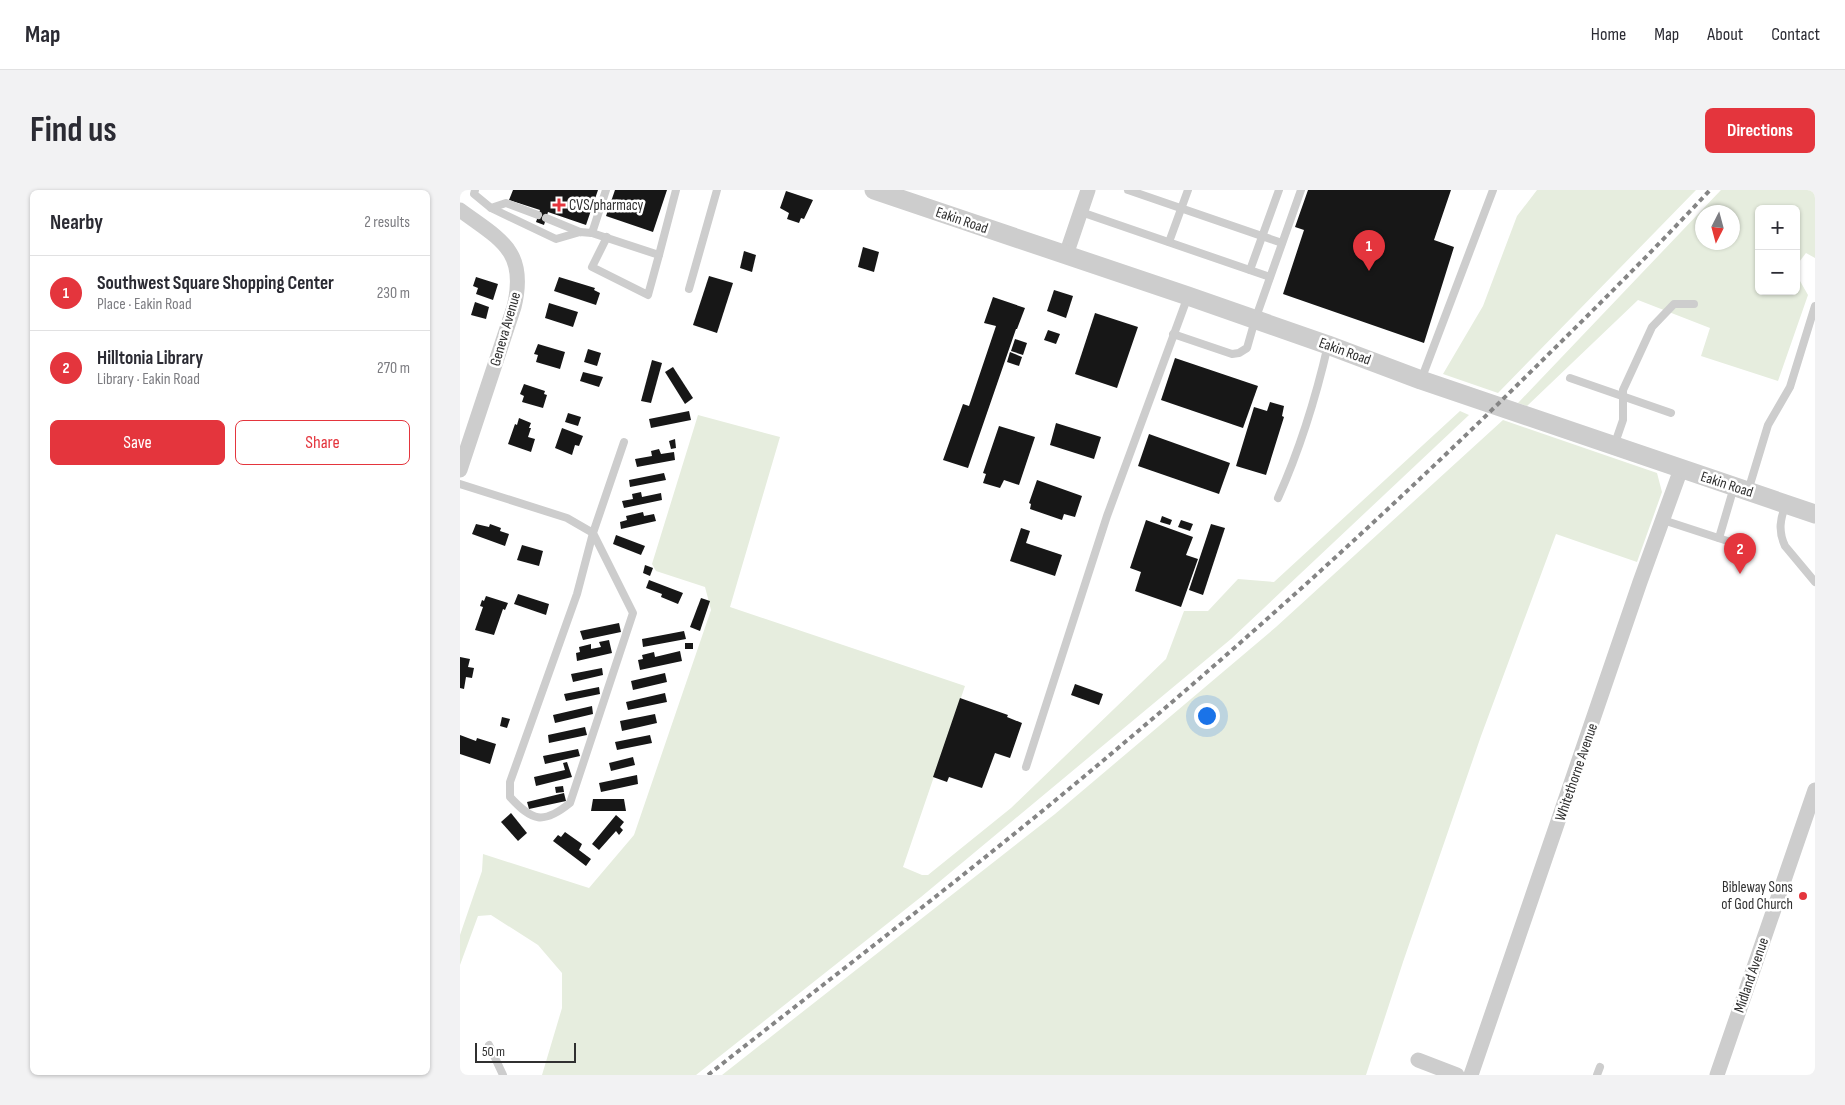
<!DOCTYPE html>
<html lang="en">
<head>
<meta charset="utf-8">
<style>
  body { margin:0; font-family:"Sofia Sans Condensed",sans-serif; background:#f2f2f3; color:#2b2b33 }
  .controls { position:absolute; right:15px; top:15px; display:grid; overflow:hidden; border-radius:8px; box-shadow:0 1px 4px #0004 }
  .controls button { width:45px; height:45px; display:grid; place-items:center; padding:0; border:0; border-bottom:1px solid #e1e1e2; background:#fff; color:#2b2b33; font:25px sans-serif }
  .compass { position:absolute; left:1235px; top:15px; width:45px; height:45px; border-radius:50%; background:#fff; box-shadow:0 1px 4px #0004; rotate:186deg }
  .scale { position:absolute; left:15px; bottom:12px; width:101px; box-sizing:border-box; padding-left:5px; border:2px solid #303030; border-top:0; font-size:14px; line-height:18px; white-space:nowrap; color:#303030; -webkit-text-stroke:4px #fff; paint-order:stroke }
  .you { position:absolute; left:746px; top:525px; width:18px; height:18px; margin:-12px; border:4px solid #fff; border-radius:50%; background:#1a73e8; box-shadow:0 0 0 8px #1a73e833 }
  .badge { display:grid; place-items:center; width:32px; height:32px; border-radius:50%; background:#e4353d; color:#fff; font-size:16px; font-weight:700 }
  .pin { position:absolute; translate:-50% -41px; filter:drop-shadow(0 1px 2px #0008) }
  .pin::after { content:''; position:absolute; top:26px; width:18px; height:15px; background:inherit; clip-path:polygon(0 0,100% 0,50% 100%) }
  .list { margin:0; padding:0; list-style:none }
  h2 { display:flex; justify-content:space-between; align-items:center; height:65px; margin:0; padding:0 20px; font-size:21px }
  h2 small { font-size:16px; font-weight:400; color:#7c7c81 }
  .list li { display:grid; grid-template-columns:32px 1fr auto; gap:15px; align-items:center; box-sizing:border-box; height:75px; padding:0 20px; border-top:1px solid #e1e1e2 }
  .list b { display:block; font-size:19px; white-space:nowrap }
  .list p { margin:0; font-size:16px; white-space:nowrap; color:#7c7c81 }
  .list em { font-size:16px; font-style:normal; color:#7c7c81 }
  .actions { display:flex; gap:10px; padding:15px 20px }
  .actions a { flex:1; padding:11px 0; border:1px solid #e4353d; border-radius:8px; text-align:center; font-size:18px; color:#e4353d }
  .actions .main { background:#e4353d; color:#fff }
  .map { position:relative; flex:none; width:1355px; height:885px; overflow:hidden; border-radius:8px }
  header { display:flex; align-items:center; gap:30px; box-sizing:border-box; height:70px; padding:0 25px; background:#fff; border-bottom:1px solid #e1e1e2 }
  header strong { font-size:24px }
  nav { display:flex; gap:28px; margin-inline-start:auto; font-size:18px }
  .intro { display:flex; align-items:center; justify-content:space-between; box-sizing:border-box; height:120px; padding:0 30px }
  h1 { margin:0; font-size:35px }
  .button { padding:12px 22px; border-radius:8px; background:#e4353d; color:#fff; font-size:18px; font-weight:700 }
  main { display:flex; gap:30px; padding:0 30px }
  aside { flex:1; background:#fff; border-radius:8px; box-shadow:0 1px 4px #0004 }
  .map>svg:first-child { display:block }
  .green { fill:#e6edde; fill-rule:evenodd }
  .building { fill:#171717 }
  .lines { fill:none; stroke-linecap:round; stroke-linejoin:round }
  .service { stroke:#cdcdcd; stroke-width:8 }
  .minor { stroke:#cdcdcd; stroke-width:15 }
  .tertiary { stroke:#cdcdcd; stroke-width:19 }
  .rail { stroke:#858585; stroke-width:4; stroke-dasharray:5 4; stroke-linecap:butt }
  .poi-dot { fill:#e4353d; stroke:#fff; stroke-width:2 }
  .labels { text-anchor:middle; stroke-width:5; stroke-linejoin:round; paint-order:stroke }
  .poi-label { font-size:15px; fill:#303030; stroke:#fff; text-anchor:start }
  .street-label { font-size:15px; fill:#303030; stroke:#fff }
</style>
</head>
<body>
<header>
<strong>Map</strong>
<nav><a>Home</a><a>Map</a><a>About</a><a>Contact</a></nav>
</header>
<div class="intro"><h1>Find us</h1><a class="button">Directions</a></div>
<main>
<aside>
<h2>Nearby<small>2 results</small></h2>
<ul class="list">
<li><span class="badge">1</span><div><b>Southwest Square Shopping Center</b><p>Place · Eakin Road</p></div><em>230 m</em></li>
<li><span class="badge">2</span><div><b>Hilltonia Library</b><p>Library · Eakin Road</p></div><em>270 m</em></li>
</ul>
<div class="actions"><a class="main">Save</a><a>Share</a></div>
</aside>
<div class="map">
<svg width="1355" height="885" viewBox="0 0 1355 885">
  <rect width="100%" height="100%" fill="#fff"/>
  <g class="green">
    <polygon points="1077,0 1236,0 1038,203 983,184 1023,116 1057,26"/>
    <path d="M1261,0H1355V68L1346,63L1336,76V19H1299V101H1336V84L1348,105L1318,191L1241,166L1250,138L1178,110L1067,216L1058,213ZM1242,22H1272V52H1242Z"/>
    <polygon points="1000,221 1009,225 771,449 461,707 236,885 82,885 102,818 102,783 78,755 31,725 18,726 0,775 0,745 22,681 23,664 129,698 174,645 251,420 245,397 196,381 192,374 238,225 320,247 270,417 505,496 443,677 462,685 468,685 551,618 706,469 724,421 748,421 778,389 814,392"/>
    <polygon points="1043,230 1197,283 1202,302 1177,372 1096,344 1021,546 943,772 906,885 262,885 595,624 816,437"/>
  </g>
  <g class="building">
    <polygon points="53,0 138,0 126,35 88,22 84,35 76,32 80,20 49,10"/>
    <polygon points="155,0 207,0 193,42 146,26"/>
    <polygon points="848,0 991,0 974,50 994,57 964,153 823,104 844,40 835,37"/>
    <polygon points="326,1 353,10 344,29 341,28 339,33 327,29 329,23 320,18"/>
    <polygon points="403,57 419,62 414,82 398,77"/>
    <polygon points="284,61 296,65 292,82 280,78"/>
    <polygon points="249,86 273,93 257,143 233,135"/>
    <polygon points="16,87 38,94 33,110 16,104 18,98 13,96"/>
    <polygon points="99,87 135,98 134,100 140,103 136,115 94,101"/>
    <polygon points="594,100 613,106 606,128 587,121"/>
    <polygon points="533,107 565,118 557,139 556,139 508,278 483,270 503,214 509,216 536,136 524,133"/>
    <polygon points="15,112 29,117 26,129 11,125"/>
    <polygon points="89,113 118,122 113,137 85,128"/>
    <polygon points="635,123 678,137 657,198 615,184"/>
    <polygon points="588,140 600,144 596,154 584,150"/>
    <polygon points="555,149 567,153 563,165 551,161"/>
    <polygon points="78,154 105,162 100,179 76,172 78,165 74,164"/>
    <polygon points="128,159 141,163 137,176 124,172"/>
    <polygon points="550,162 562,167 559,176 547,172"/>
    <polygon points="715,168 798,196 783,238 701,210"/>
    <polygon points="192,170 202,173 191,213 181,211"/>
    <polygon points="213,177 233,208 225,214 205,182"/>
    <polygon points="123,182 143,187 139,197 120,191"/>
    <polygon points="64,194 85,201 84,204 87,205 83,218 62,212 64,206 60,204"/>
    <polygon points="810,212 824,216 822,226 824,227 806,285 776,276 794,217 807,221"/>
    <polygon points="229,221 231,230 191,238 189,229"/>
    <polygon points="108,223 121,227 118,236 105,232"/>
    <polygon points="59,228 71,233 69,238 71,238 68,247 75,249 71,262 48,254 55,234 57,235"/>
    <polygon points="596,233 641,247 634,269 590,255"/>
    <polygon points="539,236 575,247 559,295 544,290 540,298 523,293 526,284 523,283"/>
    <polygon points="102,238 123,246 119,256 115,255 112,265 95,258"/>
    <polygon points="689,244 770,273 759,304 678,276"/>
    <polygon points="215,249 216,258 211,259 209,251"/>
    <polygon points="199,259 201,264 214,262 215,270 177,277 175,269 192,266 191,261"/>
    <polygon points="204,283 206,290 170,297 169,290"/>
    <polygon points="577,290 622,306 615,327 604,324 602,330 570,319 571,314 569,313"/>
    <polygon points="181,302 182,307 201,303 202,310 164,318 162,311 173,309 172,304"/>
    <polygon points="183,322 184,326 194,324 196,331 161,339 160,332 167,330 166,326"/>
    <polygon points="702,326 712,330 710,335 700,332"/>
    <polygon points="686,330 733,347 726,365 738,369 721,417 675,401 681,382 670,378"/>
    <polygon points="721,330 733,334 730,341 718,337"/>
    <polygon points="16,334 29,337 30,334 41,338 40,341 49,344 45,356 12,344"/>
    <polygon points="751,334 765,338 743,405 729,400"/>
    <polygon points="561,338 570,341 566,353 602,365 595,386 550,371"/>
    <polygon points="156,345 185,356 181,365 153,354"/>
    <polygon points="62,355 83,361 79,376 57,370"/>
    <polygon points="185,375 193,378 190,386 183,383"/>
    <polygon points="189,390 223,403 218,414 201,407 202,404 186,398"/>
    <polygon points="58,404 89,414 86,425 54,414"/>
    <polygon points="26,406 48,413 45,420 43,419 34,445 15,440 23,417 20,416 22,410 24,411"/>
    <polygon points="241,408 250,411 240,441 230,437"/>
    <polygon points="159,433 161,442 123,450 120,441"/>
    <polygon points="224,441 226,449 183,457 182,449"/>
    <polygon points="149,450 152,463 117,471 116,463 120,462 119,457 131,454 131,459 141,457 139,452"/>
    <rect x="225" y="453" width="8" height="6"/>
    <polygon points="220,461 222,471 180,480 178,470 183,469 182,465 194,462 195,467"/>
    <polygon points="0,467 10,469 8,477 14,478 12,488 6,487 4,499 0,498"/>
    <polygon points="142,478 143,485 113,492 111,484"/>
    <polygon points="205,483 207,492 173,500 171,491"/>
    <polygon points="615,494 643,504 639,515 611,505"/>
    <polygon points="139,497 140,504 106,511 104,504"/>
    <polygon points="205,503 207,512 168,520 166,512"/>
    <polygon points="500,508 548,525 547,527 562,533 550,568 535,563 522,598 489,587 487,592 473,587"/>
    <polygon points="132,516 133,524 95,533 93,525"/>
    <polygon points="195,524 197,533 162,541 160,531"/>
    <polygon points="42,527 50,529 47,538 40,536"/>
    <polygon points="125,537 127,545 89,553 88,545"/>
    <polygon points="0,545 16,551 17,548 36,554 30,574 0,564"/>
    <polygon points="190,545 192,553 157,560 155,552"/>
    <polygon points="118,559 120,566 85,574 83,566"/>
    <polygon points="173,567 175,575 151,581 149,573"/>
    <polygon points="107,572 112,587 76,596 74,587 105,580 103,573"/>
    <polygon points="177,585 178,594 141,602 139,593"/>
    <polygon points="103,596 104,602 96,603 95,597"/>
    <polygon points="104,603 106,611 69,619 67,612"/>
    <polygon points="133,609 164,609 166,621 131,621"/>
    <polygon points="51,623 67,643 58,651 41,632"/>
    <polygon points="156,625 164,632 160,637 163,640 159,645 156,641 139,660 132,654"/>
    <polygon points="105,642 122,654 119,660 131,669 126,676 93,651 98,645 101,647"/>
  </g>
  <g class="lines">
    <g class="service">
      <polyline points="15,0 14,4 31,18 96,49 120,42 132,43 199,65 216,0"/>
      <polyline points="668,0 822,53"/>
      <polyline points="31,18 46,13 78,25"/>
      <polyline points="621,22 810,87"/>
      <polyline points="86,28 120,42"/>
      <polyline points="132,43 146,0"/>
      <polyline points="147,47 132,77 188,105 199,65"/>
      <polyline points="709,52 728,0"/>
      <polyline points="790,80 819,0"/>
      <polyline points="229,99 257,0"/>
      <polyline points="713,144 772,164 779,163 787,158 795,130 841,0"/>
      <polyline points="1110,188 1211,223"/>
      <polyline points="961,190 1033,0"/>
      <polyline points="1154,256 1163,230 1163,200 1192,137 1214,114 1234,114"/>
      <path d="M0,294L107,328L133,343L173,423L110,613C83,635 72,631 50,607V592L117,404L133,343L164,252"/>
      <polyline points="1288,301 1308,235 1330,197 1355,116"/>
      <path d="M818,308C840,259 856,207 868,155"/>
      <path d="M1326,314C1320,329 1318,341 1325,356L1355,392"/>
      <polyline points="1203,330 1286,357"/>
      <polyline points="1259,348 1274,297"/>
      <polyline points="566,577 647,326 728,106"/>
      <polyline points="29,855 43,885"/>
      <polyline points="1137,885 1140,877"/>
    </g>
    <g class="minor">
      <path d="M0,20C39,49 68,60 54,117L0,280"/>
      <polyline points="606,65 628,0"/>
      <polyline points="958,870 997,885"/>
      <polyline points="1011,885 1180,392 1221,279"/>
      <polyline points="1257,885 1355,600"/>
    </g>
    <polyline class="tertiary" points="414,0 728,106 868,155 961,190 1355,324"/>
    <path class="rail" d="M248,885C357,799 467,715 575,627C735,496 889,359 1037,215C1109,144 1181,74 1250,0"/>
  </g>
  <g class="poi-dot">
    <path d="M96.5 7.5h5v5h5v5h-5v5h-5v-5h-5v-5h5z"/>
    <circle cx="1343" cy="706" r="5"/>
  </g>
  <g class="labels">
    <g class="poi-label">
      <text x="109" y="20">CVS/pharmacy</text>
      <text x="1333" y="702" text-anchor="end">Bibleway Sons<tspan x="1333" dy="17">of God Church</tspan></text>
    </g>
    <g class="street-label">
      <text transform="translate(502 30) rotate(19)" y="5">Eakin Road</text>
      <text transform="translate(45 139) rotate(-74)" y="5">Geneva Avenue</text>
      <text transform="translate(885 161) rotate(20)" y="5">Eakin Road</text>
      <text transform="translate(1267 294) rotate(18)" y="5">Eakin Road</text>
      <text transform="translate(1116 582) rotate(-71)" y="5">Whitethorne Avenue</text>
      <text transform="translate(1291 785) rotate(-71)" y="5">Midland Avenue</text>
    </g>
  </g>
</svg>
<div class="controls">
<button>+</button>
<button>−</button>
</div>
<svg class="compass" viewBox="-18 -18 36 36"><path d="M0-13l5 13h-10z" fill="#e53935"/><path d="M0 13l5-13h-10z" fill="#7c7c81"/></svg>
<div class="scale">50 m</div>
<div class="you"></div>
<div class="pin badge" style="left:909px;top:81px">1</div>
<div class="pin badge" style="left:1280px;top:384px">2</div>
</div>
</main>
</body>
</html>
